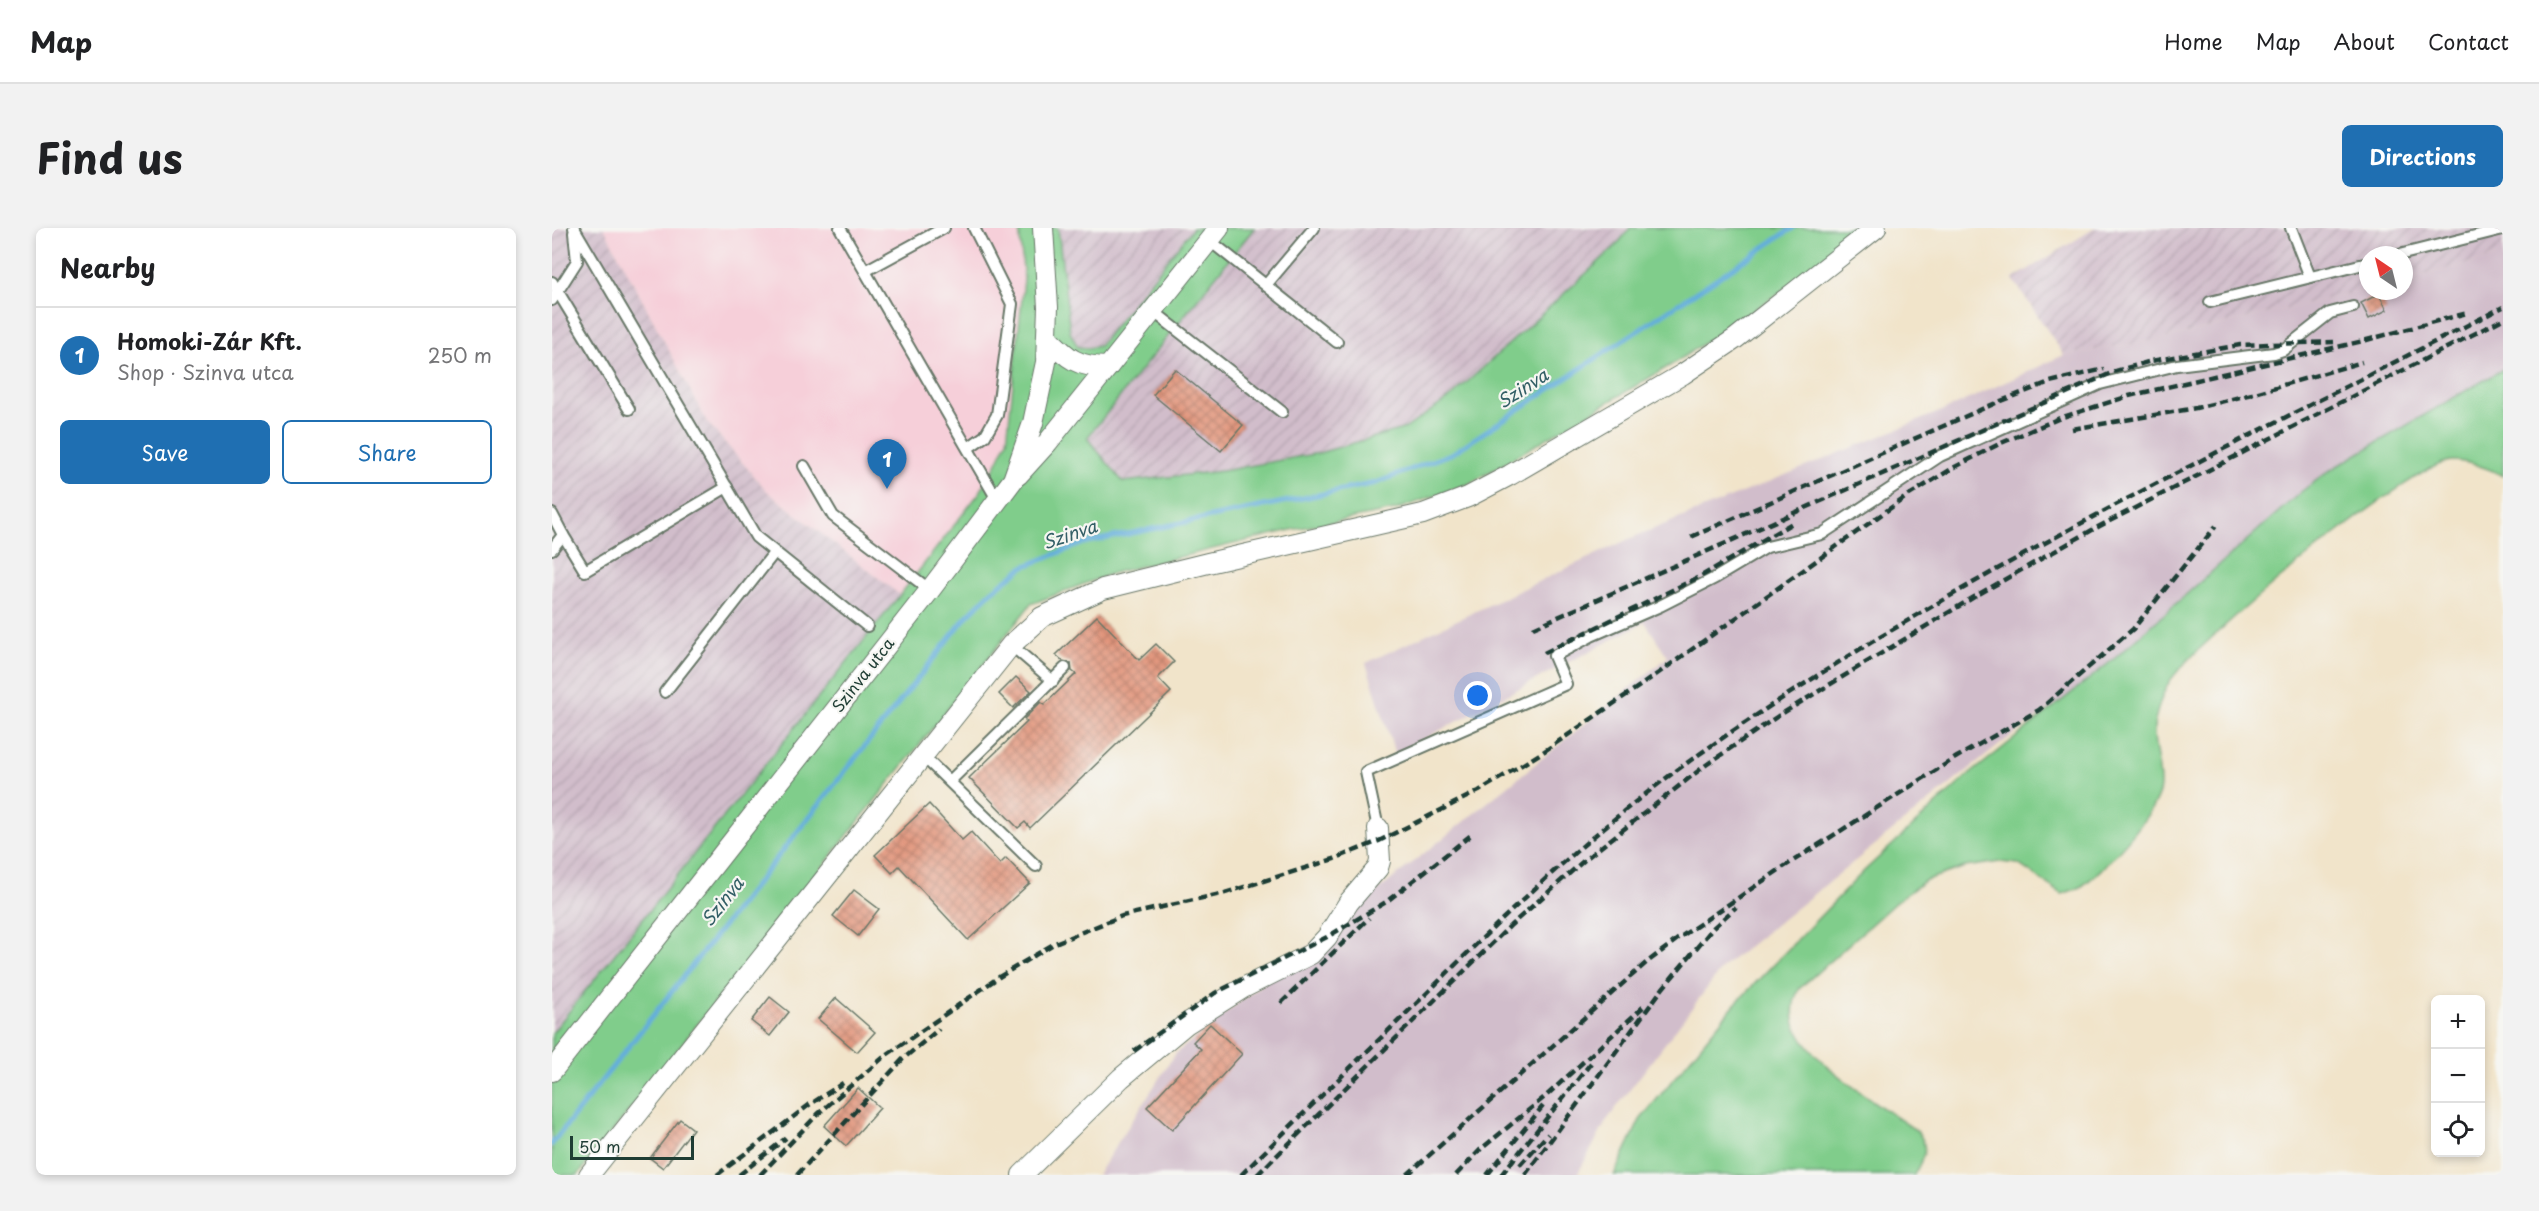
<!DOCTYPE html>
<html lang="en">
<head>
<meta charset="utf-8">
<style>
  body { margin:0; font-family:"Playpen Sans",sans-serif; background:#f2f2f2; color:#202124 }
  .controls { position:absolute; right:18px; bottom:18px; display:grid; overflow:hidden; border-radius:9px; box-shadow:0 3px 9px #0003 }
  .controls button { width:54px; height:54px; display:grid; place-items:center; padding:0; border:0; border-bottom:2px solid #e0e0e0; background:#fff; color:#202124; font:30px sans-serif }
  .compass { position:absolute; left:1807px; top:18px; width:54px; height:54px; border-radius:50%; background:#fff; box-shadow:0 3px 9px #0003; rotate:325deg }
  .scale { position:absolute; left:18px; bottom:15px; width:124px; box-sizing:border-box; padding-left:6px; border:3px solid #1f3d34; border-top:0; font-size:16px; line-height:21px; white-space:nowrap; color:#1f3d34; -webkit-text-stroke:4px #f6f6f2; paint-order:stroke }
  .you { position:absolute; left:926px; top:468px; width:21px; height:21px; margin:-15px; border:4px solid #fff; border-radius:50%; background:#1a73e8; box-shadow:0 0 0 9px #1a73e833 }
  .badge { display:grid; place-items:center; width:39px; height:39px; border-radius:50%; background:#1f6fb2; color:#fff; font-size:20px; font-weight:700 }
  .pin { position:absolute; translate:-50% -50px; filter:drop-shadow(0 2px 3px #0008) }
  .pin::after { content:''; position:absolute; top:32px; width:21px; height:18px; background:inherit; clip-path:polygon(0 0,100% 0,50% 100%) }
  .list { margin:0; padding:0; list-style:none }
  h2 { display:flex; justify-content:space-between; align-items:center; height:78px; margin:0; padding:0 24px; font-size:26px }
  h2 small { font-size:20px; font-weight:400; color:#757577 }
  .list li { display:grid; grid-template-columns:39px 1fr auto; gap:18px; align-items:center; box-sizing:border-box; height:96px; padding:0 24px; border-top:2px solid #e0e0e0 }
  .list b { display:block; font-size:22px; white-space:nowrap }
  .list p { margin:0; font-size:20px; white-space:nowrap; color:#757577 }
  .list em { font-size:20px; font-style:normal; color:#757577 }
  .actions { display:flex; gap:12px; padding:18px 24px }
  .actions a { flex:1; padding:14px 0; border:2px solid #1f6fb2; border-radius:9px; text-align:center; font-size:21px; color:#1f6fb2 }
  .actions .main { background:#1f6fb2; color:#fff }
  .icon { flex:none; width:33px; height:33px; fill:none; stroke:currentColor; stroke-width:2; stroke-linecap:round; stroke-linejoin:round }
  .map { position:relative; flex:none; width:1951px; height:947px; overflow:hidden; border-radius:9px }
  header { display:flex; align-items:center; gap:36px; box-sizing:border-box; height:84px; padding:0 30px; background:#fff; border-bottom:2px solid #e0e0e0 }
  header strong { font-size:28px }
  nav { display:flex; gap:33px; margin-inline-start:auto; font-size:21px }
  .intro { display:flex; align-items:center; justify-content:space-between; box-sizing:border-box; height:144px; padding:0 36px }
  h1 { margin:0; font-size:42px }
  .button { padding:15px 27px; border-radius:9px; background:#1f6fb2; color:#fff; font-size:21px; font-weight:700 }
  main { display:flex; gap:36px; padding:0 36px }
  aside { flex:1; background:#fff; border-radius:9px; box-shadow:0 3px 9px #0003 }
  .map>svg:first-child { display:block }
  .built { fill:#f6cfd9 }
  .industrial { fill:url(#industrial-furrows) }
  .railway { fill:#d1bdcb }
  .green { fill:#80cd8b; stroke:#508560; stroke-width:1.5 }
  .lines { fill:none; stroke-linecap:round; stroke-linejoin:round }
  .stream { stroke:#63aedc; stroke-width:5 }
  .building { fill:url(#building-cross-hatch) }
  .lane-casing { stroke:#687768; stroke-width:14 }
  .street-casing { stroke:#687768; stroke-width:22 }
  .lane { stroke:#fff; stroke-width:10 }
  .street { stroke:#fff; stroke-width:20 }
  .rail { stroke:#1f3d34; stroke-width:4.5; stroke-dasharray:9 4.5; stroke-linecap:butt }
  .labels { text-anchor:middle; stroke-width:4.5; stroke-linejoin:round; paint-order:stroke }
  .street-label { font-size:16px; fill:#1f3d34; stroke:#f6f6f2 }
  .water-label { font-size:18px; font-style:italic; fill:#335f66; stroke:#f6f6f2 }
</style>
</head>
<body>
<header>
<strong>Map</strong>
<nav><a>Home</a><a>Map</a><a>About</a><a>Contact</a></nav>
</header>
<div class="intro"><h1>Find us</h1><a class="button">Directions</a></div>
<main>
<aside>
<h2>Nearby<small></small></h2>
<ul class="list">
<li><span class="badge">1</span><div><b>Homoki-Zár Kft.</b><p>Shop · Szinva utca</p></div><em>250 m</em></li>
</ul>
<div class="actions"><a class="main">Save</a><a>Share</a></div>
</aside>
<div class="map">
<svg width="1951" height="947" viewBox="0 0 1951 947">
  <defs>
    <pattern id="industrial-furrows" width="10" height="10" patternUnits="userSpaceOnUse" patternTransform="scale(1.5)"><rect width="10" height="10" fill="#d1bdcb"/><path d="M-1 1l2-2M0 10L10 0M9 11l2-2" fill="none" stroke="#b3a3af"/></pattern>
    <pattern id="building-cross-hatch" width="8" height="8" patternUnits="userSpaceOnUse" patternTransform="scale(1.5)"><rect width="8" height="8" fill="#e2967d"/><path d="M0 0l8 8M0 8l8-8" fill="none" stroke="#b77c67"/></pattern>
  </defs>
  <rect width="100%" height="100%" fill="#f6f6f2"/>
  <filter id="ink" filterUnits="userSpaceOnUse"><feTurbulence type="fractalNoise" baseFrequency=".0167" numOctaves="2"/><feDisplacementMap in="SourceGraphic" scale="12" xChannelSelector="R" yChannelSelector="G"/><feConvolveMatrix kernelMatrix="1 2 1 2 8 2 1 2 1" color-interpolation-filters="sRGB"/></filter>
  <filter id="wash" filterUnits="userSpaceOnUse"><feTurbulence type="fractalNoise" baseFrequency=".008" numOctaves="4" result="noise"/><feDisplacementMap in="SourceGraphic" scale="24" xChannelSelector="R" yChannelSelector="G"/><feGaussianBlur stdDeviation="1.35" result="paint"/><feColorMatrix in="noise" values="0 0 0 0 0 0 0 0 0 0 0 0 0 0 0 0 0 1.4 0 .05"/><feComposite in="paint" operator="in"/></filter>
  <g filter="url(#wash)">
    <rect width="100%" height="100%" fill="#f1e4ca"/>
    <polygon class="built" points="52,0 467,0 472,51 455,213 442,241 428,264 348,367 216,264 155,194"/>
    <g class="industrial">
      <polygon points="0,0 52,0 155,194 216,264 348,367 0,805"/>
      <polygon points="506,0 641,0 547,118 536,120 526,119 518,104"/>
      <polygon points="702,0 1078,0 1064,18 900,168 854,200 767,225 670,243 571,254 535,210"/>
      <polygon points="1543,0 1951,0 1951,27 1852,52 1852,27 1816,27 1816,61 1607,112 1512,127 1461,51"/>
    </g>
    <polygon class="railway" points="1951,27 1951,141 1609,401 1451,514 1171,739 1055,892 1025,947 545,947 623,826 1116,429 1093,394 843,526 814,435 1077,311 1402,178 1512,127 1607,112 1816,61 1816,63 1852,63 1852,52"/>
    <g class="green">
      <polygon points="467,0 506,0 518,104 526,119 536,120 547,118 641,0 702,0 535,210 571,254 670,243 767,225 854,200 900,168 1064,18 1078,0 1309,0 1236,59 1119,137 919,255 843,282 739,302 561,345 479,376 26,947 0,947 0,805 348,367 428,264 442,241 455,213 472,51"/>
      <path d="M1951,141V248C1939,241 1913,232 1899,233C1861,235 1636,420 1616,456C1610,467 1603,488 1602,500C1601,519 1609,539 1608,559C1607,583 1548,647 1527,660C1522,662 1515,664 1510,666L1466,636L1448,634L1413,639L1374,652L1345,673L1247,761C1242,771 1240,781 1242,792C1248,830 1334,881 1365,903C1379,920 1371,930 1362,947H1062L1088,892L1182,777L1312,643L1413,550L1562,431L1750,263L1780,241Z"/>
    </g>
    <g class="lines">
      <polyline class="stream" points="0,916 415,388 439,364 471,339 532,315 824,255 901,225 1241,0"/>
    </g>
    <g id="blocks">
      <g class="building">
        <polygon points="1827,66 1835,82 1817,91 1809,75"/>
        <polygon points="623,141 691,197 669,223 601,167"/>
        <polygon points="545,388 587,432 604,416 622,434 606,450 619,464 478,600 473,594 466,600 417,550 475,494 472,491 489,474 492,477 524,446 520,443 519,435 511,433 504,427"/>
        <polygon points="464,449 479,463 461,480 447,466"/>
        <polygon points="377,576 410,612 419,604 448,636 454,630 478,655 416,712 347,638 340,645 323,627"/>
        <polygon points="302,662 327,681 306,708 281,688"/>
        <polygon points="218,769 237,784 218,808 199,793"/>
        <polygon points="284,770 323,804 305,824 266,791"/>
        <polygon points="658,796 690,826 620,902 595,879 649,821 641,814"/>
        <polygon points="306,860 328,880 294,918 272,898"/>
        <polygon points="128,891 141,901 111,940 98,930"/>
      </g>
    </g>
  </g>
  <g filter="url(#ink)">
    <use href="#blocks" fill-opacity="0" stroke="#687768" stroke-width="1.5"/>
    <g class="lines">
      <defs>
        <g id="lane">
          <polyline points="22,0 204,309 315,398"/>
          <polyline points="288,0 446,273"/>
          <polyline points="1739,0 1758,49"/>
          <polyline points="657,12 785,114"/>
          <polyline points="1847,27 1951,1"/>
          <polyline points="313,43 392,0"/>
          <polyline points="0,54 77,181"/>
          <polyline points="714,57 762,0"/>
          <polyline points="0,72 25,33 22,5"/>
          <polyline points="1658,74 1816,35"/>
          <polyline points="601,83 730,184"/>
          <polyline points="416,220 433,208 445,187 460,76 422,0"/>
          <polyline points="252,238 281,288 378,362"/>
          <polyline points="0,286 11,307 0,321"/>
          <polyline points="11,307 33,343 175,259"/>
          <polyline points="459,417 501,453"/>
          <polyline points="113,464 222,325"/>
          <polyline points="371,528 484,638"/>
          <polyline points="398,553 513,440"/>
          <polyline points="826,600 814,544 1014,456 1002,428 1039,408 1108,378 1163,350 1215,319 1270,306 1388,228 1548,156 1625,137 1722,125 1731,122 1778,85 1801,79"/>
        </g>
        <g id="street">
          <path d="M496,110C517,131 525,139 556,139"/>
          <polyline points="466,247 496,214 667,0"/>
          <polyline points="0,843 378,362 461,252 481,195 494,134 496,79 491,0"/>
          <polyline points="37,947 459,417 490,389 551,361 656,335 871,286 916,269 958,247 1131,146 1183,111 1324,0"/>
          <polyline points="470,947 569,850 634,796 691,760 759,726 775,709 797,674 826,640 828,633 826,600"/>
        </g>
      </defs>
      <use href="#lane" class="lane-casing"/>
      <use href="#street" class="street-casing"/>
      <use href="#lane" class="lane"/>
      <use href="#street" class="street"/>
      <g class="rail">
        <polyline points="1520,201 1644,180 1700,166 1810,134"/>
        <polyline points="1139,309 1446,174 1498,154 1552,141"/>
        <polyline points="981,400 1564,143 1599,133 1688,117 1782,114"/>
        <polyline points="992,425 1151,347 1242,294"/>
        <polyline points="729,775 817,690"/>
        <polyline points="582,823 663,765 775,709 834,674 919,607"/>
        <polyline points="968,937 996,906"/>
        <polyline points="165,947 257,877 291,855"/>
        <polyline points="187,947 234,910"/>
        <polyline points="208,947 266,886 333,828 447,749 503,715 570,688 673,665 782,631 827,613 927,563 991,524 1108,444 1354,269 1401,240 1447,216 1508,190 1577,168 1811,113 1915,85"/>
        <polyline points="245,947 351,831 387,801"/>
        <path d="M689,947C750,887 811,827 872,768C956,684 1042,601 1139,532C1392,353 1676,220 1951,79"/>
        <polyline points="705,947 959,697 1036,629 1154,537 1226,488 1427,366 1542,301 1951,91"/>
        <polyline points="855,947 1094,735 1127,710 1230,640 1405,529 1487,482 1581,401 1664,298"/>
        <polyline points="904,947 929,921 994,868 1091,779"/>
        <polyline points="935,947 991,878"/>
        <polyline points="949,947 1039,835"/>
        <polyline points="973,947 1111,760 1161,700 1184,679"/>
      </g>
    </g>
  </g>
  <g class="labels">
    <g class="street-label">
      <text transform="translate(311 447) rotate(-52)" y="6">Szinva utca</text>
    </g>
    <g class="water-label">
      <text transform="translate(971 161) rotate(-33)" y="6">Szinva</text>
      <text transform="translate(518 307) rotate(-19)" y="6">Szinva</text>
      <text transform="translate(171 674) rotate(-52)" y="6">Szinva</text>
    </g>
  </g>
</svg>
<div class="controls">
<button>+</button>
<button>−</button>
<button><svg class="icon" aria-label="locate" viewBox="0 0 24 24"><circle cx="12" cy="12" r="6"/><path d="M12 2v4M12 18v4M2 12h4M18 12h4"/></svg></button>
</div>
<svg class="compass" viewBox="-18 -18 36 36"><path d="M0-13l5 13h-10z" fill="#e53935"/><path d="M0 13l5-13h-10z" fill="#757577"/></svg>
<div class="scale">50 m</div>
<div class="you"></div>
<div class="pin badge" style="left:335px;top:261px">1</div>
</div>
</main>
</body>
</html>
